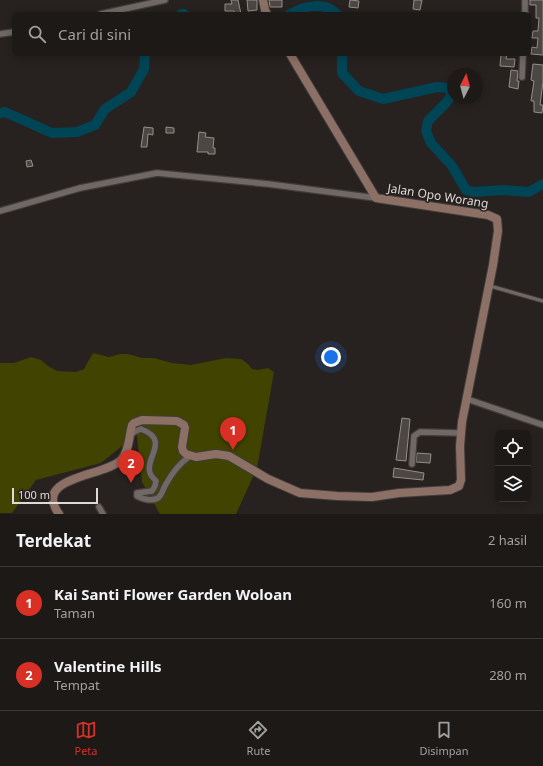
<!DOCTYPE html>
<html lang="id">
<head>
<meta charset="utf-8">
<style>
  body { margin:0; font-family:"Noto Sans",sans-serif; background:#2a2624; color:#f1f3f6 }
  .controls { position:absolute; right:12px; bottom:12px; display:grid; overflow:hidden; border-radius:6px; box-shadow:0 2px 10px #0003 }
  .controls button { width:36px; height:36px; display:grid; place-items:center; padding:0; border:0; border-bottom:1px solid #3b3836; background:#1d1917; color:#f1f3f6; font:20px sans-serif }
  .compass { position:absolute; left:447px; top:68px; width:36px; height:36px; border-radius:50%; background:#1d1917; box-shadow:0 2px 10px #0003; rotate:6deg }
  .scale { position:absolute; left:12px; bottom:10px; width:86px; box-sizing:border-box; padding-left:4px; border:2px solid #dfdad8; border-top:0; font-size:11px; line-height:14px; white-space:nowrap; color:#dfdad8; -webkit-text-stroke:3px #27211f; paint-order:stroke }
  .you { position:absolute; left:331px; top:357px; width:14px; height:14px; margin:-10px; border:3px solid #fff; border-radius:50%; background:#1a73e8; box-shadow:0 0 0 6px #1a73e833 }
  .badge { display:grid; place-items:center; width:26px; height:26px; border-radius:50%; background:#d93025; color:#fff; font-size:13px; font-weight:700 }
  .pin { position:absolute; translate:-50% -33px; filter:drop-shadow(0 1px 2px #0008) }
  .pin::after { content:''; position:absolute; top:21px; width:14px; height:12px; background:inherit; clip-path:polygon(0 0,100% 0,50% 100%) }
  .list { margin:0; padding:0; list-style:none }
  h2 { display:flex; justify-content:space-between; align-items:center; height:52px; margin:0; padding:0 16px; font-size:17px }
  h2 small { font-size:13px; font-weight:400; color:#a0a0a1 }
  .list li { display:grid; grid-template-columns:26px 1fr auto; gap:12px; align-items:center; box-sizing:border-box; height:72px; padding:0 16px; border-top:1px solid #3b3836 }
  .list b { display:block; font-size:15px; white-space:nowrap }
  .list p { margin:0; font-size:13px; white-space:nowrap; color:#a0a0a1 }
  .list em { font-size:13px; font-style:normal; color:#a0a0a1 }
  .icon { flex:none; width:22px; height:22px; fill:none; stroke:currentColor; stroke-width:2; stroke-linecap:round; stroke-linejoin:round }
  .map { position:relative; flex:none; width:543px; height:514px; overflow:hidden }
  .search { position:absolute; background:#1d1917; box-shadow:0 2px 10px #0003; left:12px; right:12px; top:12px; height:44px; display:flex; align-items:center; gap:10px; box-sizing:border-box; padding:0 14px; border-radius:6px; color:#a0a0a1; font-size:15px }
  .sheet { height:196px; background:#1d1917 }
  nav { display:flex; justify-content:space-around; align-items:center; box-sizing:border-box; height:56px; border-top:1px solid #3b3836; background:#1d1917; font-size:11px; color:#a0a0a1 }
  nav a { display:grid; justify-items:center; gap:2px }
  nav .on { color:#d93025 }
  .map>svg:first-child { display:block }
  .green { fill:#414400 }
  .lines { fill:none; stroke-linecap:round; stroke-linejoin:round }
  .river { stroke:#004556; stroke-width:10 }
  .building { fill:#4d4743; stroke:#958e8a }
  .lane-casing { stroke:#423d3b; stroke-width:5 }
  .street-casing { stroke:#423d3b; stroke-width:8 }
  .secondary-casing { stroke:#423d3b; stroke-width:10 }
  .lane { stroke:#706865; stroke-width:3 }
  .street { stroke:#706865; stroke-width:5.5 }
  .secondary { stroke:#8d7065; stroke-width:8 }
  .labels { text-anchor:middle; stroke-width:3; stroke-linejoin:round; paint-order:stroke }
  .street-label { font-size:12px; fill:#dfdad8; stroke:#27211f }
</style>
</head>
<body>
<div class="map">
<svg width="543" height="514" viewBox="0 0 543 514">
  <rect width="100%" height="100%" fill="#27211f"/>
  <polygon class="green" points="93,353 109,357 120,354 128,354 142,358 154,358 172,363 191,365 226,358 241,359 248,364 252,369 258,370 268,368 274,372 257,468 236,514 160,514 142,482 135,418 127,442 101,463 36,480 12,513 0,513 0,363 14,363 31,357 41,360 48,366 57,371 76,372 84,369"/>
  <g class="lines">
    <g class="river">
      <polyline points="181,14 184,14"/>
      <path d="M290,14C304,6 324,1 337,14"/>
      <polyline points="342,54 342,73 359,91 383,99 437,87 448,88 452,94 446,103 428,121 426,131 431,143 452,166 466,190 474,192 503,190 529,192 543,184"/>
      <polyline points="0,113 5,112 52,133 77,132 95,125 105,109 131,92 144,69 145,54"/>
    </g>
  </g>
  <g class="building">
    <polygon points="231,0 238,0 241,14 235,14 234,11 225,11 225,4 232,4"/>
    <polygon points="247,0 257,0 257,10 248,11"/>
    <polygon points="269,0 282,0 282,7 270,7"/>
    <polygon points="350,0 359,1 358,8 349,7"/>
    <polygon points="414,0 422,0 420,10 413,9"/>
    <polygon points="530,0 543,0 543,55 531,54 532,47 537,48 538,38 532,38 533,31 538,31 539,18 536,18 536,5 530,5"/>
    <polygon points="501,54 507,54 506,59 515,59 514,67 500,66"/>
    <polygon points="533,64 543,65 543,82 540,105 543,105 542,113 534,112 534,101 531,101 534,81 531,80"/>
    <polygon points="511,70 518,71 517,81 519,81 518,89 509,87"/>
    <polygon points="144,127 153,128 153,135 148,134 147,147 141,147"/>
    <polygon points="166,127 174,128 174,133 166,133"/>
    <polygon points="199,132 206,133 205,137 214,138 213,148 215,148 215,154 208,154 208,152 197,152"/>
    <polygon points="31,160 33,166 27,167 26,161"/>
    <polygon points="402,418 410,419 406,461 396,460"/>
    <polygon points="417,453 431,454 430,463 416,462"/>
    <polygon points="394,468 424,473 423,480 393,477"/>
  </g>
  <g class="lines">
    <defs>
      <polyline id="lane" points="490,286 543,301"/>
      <g id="street">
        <polyline points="101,14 165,0"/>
        <polyline points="525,14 525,0"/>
        <polyline points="0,34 14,32"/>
        <polyline points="522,77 523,54"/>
        <polyline points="0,211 80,188 157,173 268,184 376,198"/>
        <polyline points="467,399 543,425"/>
        <path d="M130,435L136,431L141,429C171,440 144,459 150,473C151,476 154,479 156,481L155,486L152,491L137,493V496C143,499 151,502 158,498C162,495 163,489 166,484C172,473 180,463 190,456"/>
        <polyline points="412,464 414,436 420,432 461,433"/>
        <polyline points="99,507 103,514"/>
      </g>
      <g id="secondary">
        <polyline points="263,0 265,10 267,14"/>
        <path d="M59,514C32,476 104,477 121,460C129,452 129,436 132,425L134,423L142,420L177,421L184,425L185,428L182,447L183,451L186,454L196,457L216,454L229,456L268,479L300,493L337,496L372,497L399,493L450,490L459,486L461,480L460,446L462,422L493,265L498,231L497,219L488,215L376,198L290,54"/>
      </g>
    </defs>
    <use href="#lane" class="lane-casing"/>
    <use href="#street" class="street-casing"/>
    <use href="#secondary" class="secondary-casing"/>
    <use href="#lane" class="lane"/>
    <use href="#street" class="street"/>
    <use href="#secondary" class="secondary"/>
  </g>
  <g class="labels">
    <g class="street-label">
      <text transform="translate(438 196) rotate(9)" y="4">Jalan Opo Worang</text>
    </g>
  </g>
</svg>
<div class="controls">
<button><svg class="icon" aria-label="locate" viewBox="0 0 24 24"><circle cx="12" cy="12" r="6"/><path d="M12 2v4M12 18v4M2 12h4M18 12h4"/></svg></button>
<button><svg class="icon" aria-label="layers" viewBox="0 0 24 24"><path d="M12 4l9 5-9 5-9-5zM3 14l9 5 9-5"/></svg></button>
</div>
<svg class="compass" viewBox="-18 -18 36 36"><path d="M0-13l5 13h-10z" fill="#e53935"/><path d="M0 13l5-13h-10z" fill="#a0a0a1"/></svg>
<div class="scale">100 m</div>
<div class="you"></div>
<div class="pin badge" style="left:233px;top:450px">1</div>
<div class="pin badge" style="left:131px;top:483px">2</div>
<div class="search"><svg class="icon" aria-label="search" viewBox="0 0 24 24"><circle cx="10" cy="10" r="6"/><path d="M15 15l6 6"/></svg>Cari di sini</div>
</div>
<section class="sheet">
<h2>Terdekat<small>2 hasil</small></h2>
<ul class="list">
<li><span class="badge">1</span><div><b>Kai Santi Flower Garden Woloan</b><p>Taman</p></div><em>160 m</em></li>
<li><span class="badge">2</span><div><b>Valentine Hills</b><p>Tempat</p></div><em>280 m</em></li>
</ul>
</section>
<nav>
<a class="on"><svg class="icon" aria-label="map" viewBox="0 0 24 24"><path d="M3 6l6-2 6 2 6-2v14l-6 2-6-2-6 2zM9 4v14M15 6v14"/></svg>Peta</a>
<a><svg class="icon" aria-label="directions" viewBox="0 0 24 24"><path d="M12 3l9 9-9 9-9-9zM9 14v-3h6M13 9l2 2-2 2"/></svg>Rute</a>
<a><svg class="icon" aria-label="saved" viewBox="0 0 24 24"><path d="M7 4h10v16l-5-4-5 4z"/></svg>Disimpan</a>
</nav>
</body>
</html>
